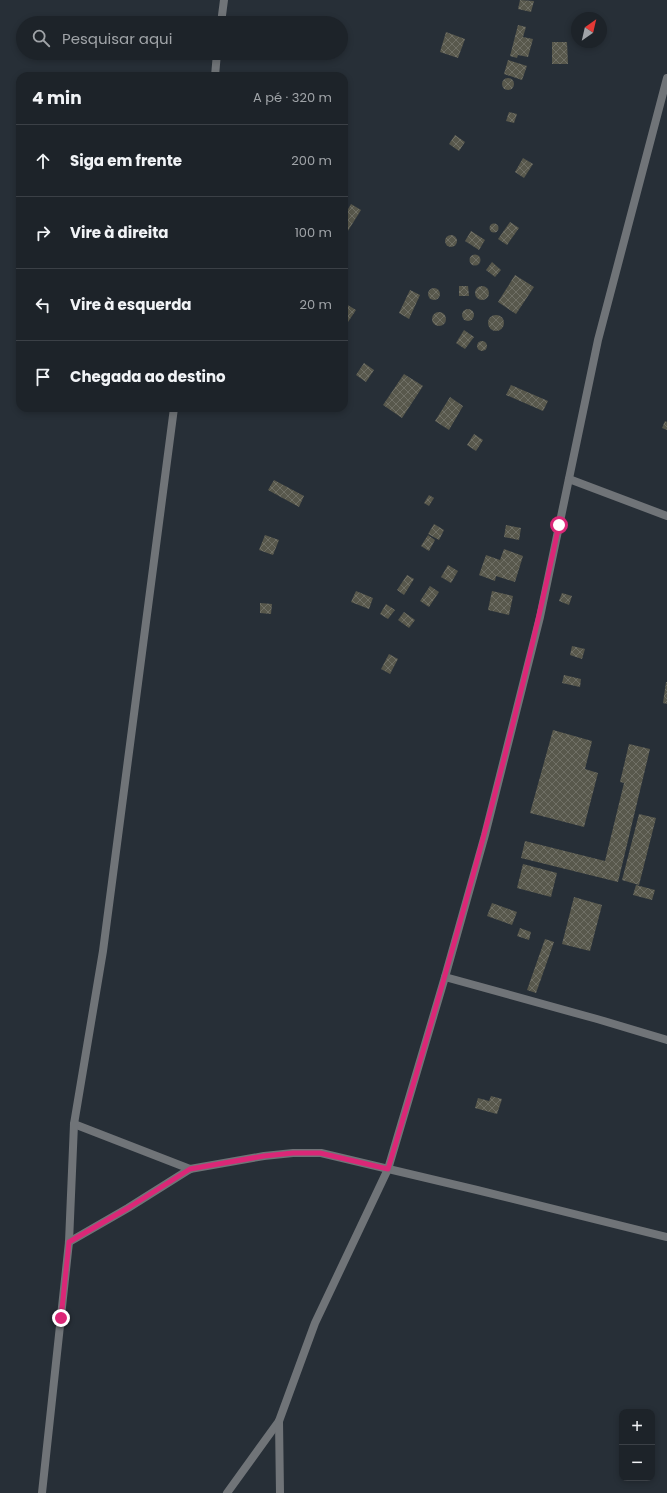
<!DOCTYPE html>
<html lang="pt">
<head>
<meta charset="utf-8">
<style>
  body { margin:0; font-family:Poppins,sans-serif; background:#2a2f35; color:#f1f3f6 }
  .controls { position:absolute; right:12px; bottom:12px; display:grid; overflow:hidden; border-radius:8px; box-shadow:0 2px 6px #0003 }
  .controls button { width:36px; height:36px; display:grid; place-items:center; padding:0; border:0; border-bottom:1px solid #3b4046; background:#1d2329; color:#f1f3f6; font:20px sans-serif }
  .compass { position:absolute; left:571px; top:12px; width:36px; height:36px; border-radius:50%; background:#1d2329; box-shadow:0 2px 6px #0003; rotate:34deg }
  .stop { position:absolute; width:12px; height:12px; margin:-9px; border:3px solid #db2777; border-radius:50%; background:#fff }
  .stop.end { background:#db2777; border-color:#fff; box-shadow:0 1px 4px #0008 }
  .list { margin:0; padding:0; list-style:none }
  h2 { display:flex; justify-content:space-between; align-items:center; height:52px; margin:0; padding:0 16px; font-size:17px }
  h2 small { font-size:13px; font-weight:400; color:#a0a4a8 }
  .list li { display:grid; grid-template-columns:26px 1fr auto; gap:12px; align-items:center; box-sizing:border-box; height:72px; padding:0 16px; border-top:1px solid #3b4046 }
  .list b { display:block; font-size:15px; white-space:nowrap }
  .list em { font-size:13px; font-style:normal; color:#a0a4a8 }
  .icon { flex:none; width:22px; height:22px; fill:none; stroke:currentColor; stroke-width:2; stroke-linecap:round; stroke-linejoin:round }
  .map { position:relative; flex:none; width:667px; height:1493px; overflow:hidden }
  .search { position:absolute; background:#1d2329; box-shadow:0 2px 6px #0003; left:16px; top:16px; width:332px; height:44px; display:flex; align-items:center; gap:10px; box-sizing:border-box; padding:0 14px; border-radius:22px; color:#a0a4a8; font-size:15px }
  .panel { position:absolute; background:#1d2329; box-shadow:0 2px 6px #0003; left:16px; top:72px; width:332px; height:340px; border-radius:12px }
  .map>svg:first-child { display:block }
  .building { fill:url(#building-cross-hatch) }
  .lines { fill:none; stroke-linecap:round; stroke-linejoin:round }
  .street { stroke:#707478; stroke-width:8 }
  .route { stroke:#db2777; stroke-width:5 }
</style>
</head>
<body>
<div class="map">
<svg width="667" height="1493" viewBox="0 0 667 1493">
  <defs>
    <pattern id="building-cross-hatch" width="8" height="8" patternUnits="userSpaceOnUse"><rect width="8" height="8" fill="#58584c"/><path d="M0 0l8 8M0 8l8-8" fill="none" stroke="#707066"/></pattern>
  </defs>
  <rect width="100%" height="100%" fill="#272f37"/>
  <g class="building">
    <polygon points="520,0 534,1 531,12 518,9"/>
    <polygon points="518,25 526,27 523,37 533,39 528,57 518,55 517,58 510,56"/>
    <polygon points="446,32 465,39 458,58 440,52"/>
    <polygon points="552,42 567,42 568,64 552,64"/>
    <polygon points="508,60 527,66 522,80 504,74"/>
    <circle cx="508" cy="84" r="6"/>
    <polygon points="509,112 517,114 514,123 506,121"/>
    <polygon points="455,135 465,142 459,151 449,144"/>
    <polygon points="523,158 533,164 524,178 515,172"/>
    <polygon points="351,204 361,210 346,234 344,232 344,216"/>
    <polygon points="510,222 519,228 507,245 498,239"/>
    <circle cx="494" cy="228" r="4.5"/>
    <polygon points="471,231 485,240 479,250 465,241"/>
    <circle cx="451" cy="241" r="6"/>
    <circle cx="475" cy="260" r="5.5"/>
    <polygon points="492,262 501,270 495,277 486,270"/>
    <polygon points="515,275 534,287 516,314 498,302"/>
    <polygon points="459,286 468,286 469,296 459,296"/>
    <circle cx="482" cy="293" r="7"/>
    <circle cx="434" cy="294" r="6"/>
    <polygon points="410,290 420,295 409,319 399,313"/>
    <polygon points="346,304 356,310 344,328 344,308"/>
    <circle cx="468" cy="315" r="6"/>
    <circle cx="439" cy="319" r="7"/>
    <circle cx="496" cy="323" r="8"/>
    <polygon points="464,330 474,337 465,349 456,343"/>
    <circle cx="482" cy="346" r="5"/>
    <polygon points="364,363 374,370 366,382 356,375"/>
    <polygon points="404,374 423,386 402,418 383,405"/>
    <polygon points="511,385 548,401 543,411 506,395"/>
    <polygon points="450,397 463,406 449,430 435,421"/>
    <polygon points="665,421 667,422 667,430 662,428"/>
    <polygon points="474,434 483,440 476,451 467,445"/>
    <polygon points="274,480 304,496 299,507 268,490"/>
    <polygon points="429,495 434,498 429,506 424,503"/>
    <polygon points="434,524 444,530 439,540 428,534"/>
    <polygon points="506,525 521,528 519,540 504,537"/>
    <polygon points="265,535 279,540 273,555 259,550"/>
    <polygon points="428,535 435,540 429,551 421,546"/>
    <polygon points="504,549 523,556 515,582 496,576 495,581 479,575 486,555 500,560"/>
    <polygon points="448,565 458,571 451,583 441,577"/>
    <polygon points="407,575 414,579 404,595 397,590"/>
    <polygon points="430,586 439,592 429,607 420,601"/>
    <polygon points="356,591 373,598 369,609 351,602"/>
    <polygon points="492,591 513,596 509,615 488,610"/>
    <polygon points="562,593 572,596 569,605 559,601"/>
    <polygon points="260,603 272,604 271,614 260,613"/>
    <polygon points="386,604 395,610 388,619 380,614"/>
    <polygon points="404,612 415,620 409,628 398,620"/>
    <polygon points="572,646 585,649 582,659 570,655"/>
    <polygon points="389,654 398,659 390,674 381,669"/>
    <polygon points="564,675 581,679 580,687 562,683"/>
    <polygon points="666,682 667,682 667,704 663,703"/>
    <polygon points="553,730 592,741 585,769 598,773 584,827 530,813"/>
    <polygon points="629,744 650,749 618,882 521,858 525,841 605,861 624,783 620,782"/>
    <polygon points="639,814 656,818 639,885 622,880"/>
    <polygon points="523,864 557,873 551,897 517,888"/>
    <polygon points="636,885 655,890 652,900 633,895"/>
    <polygon points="574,897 602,905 590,951 562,944"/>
    <polygon points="492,903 517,912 512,925 487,916"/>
    <polygon points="520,928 531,932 529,940 517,936"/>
    <polygon points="545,939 554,942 536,993 527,990"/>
    <polygon points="491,1096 502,1099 497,1114 475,1108 478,1098 489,1101"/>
  </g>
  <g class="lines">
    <g class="street">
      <polyline points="221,23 224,0"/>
      <polyline points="215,76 217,53"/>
      <polyline points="569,479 667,516"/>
      <polyline points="445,977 597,1019 667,1040"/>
      <polyline points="74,1124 190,1169"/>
      <polyline points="69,1242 128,1208 190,1169 264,1156 293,1153 321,1153 477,1190 667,1237"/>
      <polyline points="42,1493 69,1242 74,1124 103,951 174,408"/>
      <polyline points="227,1493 279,1421"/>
      <polyline points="280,1493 279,1421 315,1323 388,1169 445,977 485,835 540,617 598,340 667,78"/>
    </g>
  </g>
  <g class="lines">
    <path class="route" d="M61,1318L69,1242L128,1208L190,1169L264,1156L293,1153H320L388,1169C452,956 513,743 559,525"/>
  </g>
</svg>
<div class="controls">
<button>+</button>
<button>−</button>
</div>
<svg class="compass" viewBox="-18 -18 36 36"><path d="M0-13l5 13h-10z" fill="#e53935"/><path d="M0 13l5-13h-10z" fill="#a0a4a8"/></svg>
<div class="stop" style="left:559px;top:525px"></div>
<div class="stop end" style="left:61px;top:1318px"></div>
<div class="search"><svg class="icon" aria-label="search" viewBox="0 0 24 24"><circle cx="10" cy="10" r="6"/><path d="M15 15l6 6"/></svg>Pesquisar aqui</div>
<section class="panel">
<h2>4 min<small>A pé · 320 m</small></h2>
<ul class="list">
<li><svg class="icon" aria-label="ahead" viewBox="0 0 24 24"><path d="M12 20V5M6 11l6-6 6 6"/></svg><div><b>Siga em frente</b></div><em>200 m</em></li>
<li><svg class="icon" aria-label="right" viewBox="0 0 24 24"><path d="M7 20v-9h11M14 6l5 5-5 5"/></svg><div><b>Vire à direita</b></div><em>100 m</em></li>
<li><svg class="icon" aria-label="left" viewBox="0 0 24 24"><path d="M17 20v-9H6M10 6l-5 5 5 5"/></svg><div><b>Vire à esquerda</b></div><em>20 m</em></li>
<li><svg class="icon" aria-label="arrive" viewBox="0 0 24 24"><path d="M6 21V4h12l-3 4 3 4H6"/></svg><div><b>Chegada ao destino</b></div></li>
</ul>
</section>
</div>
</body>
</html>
